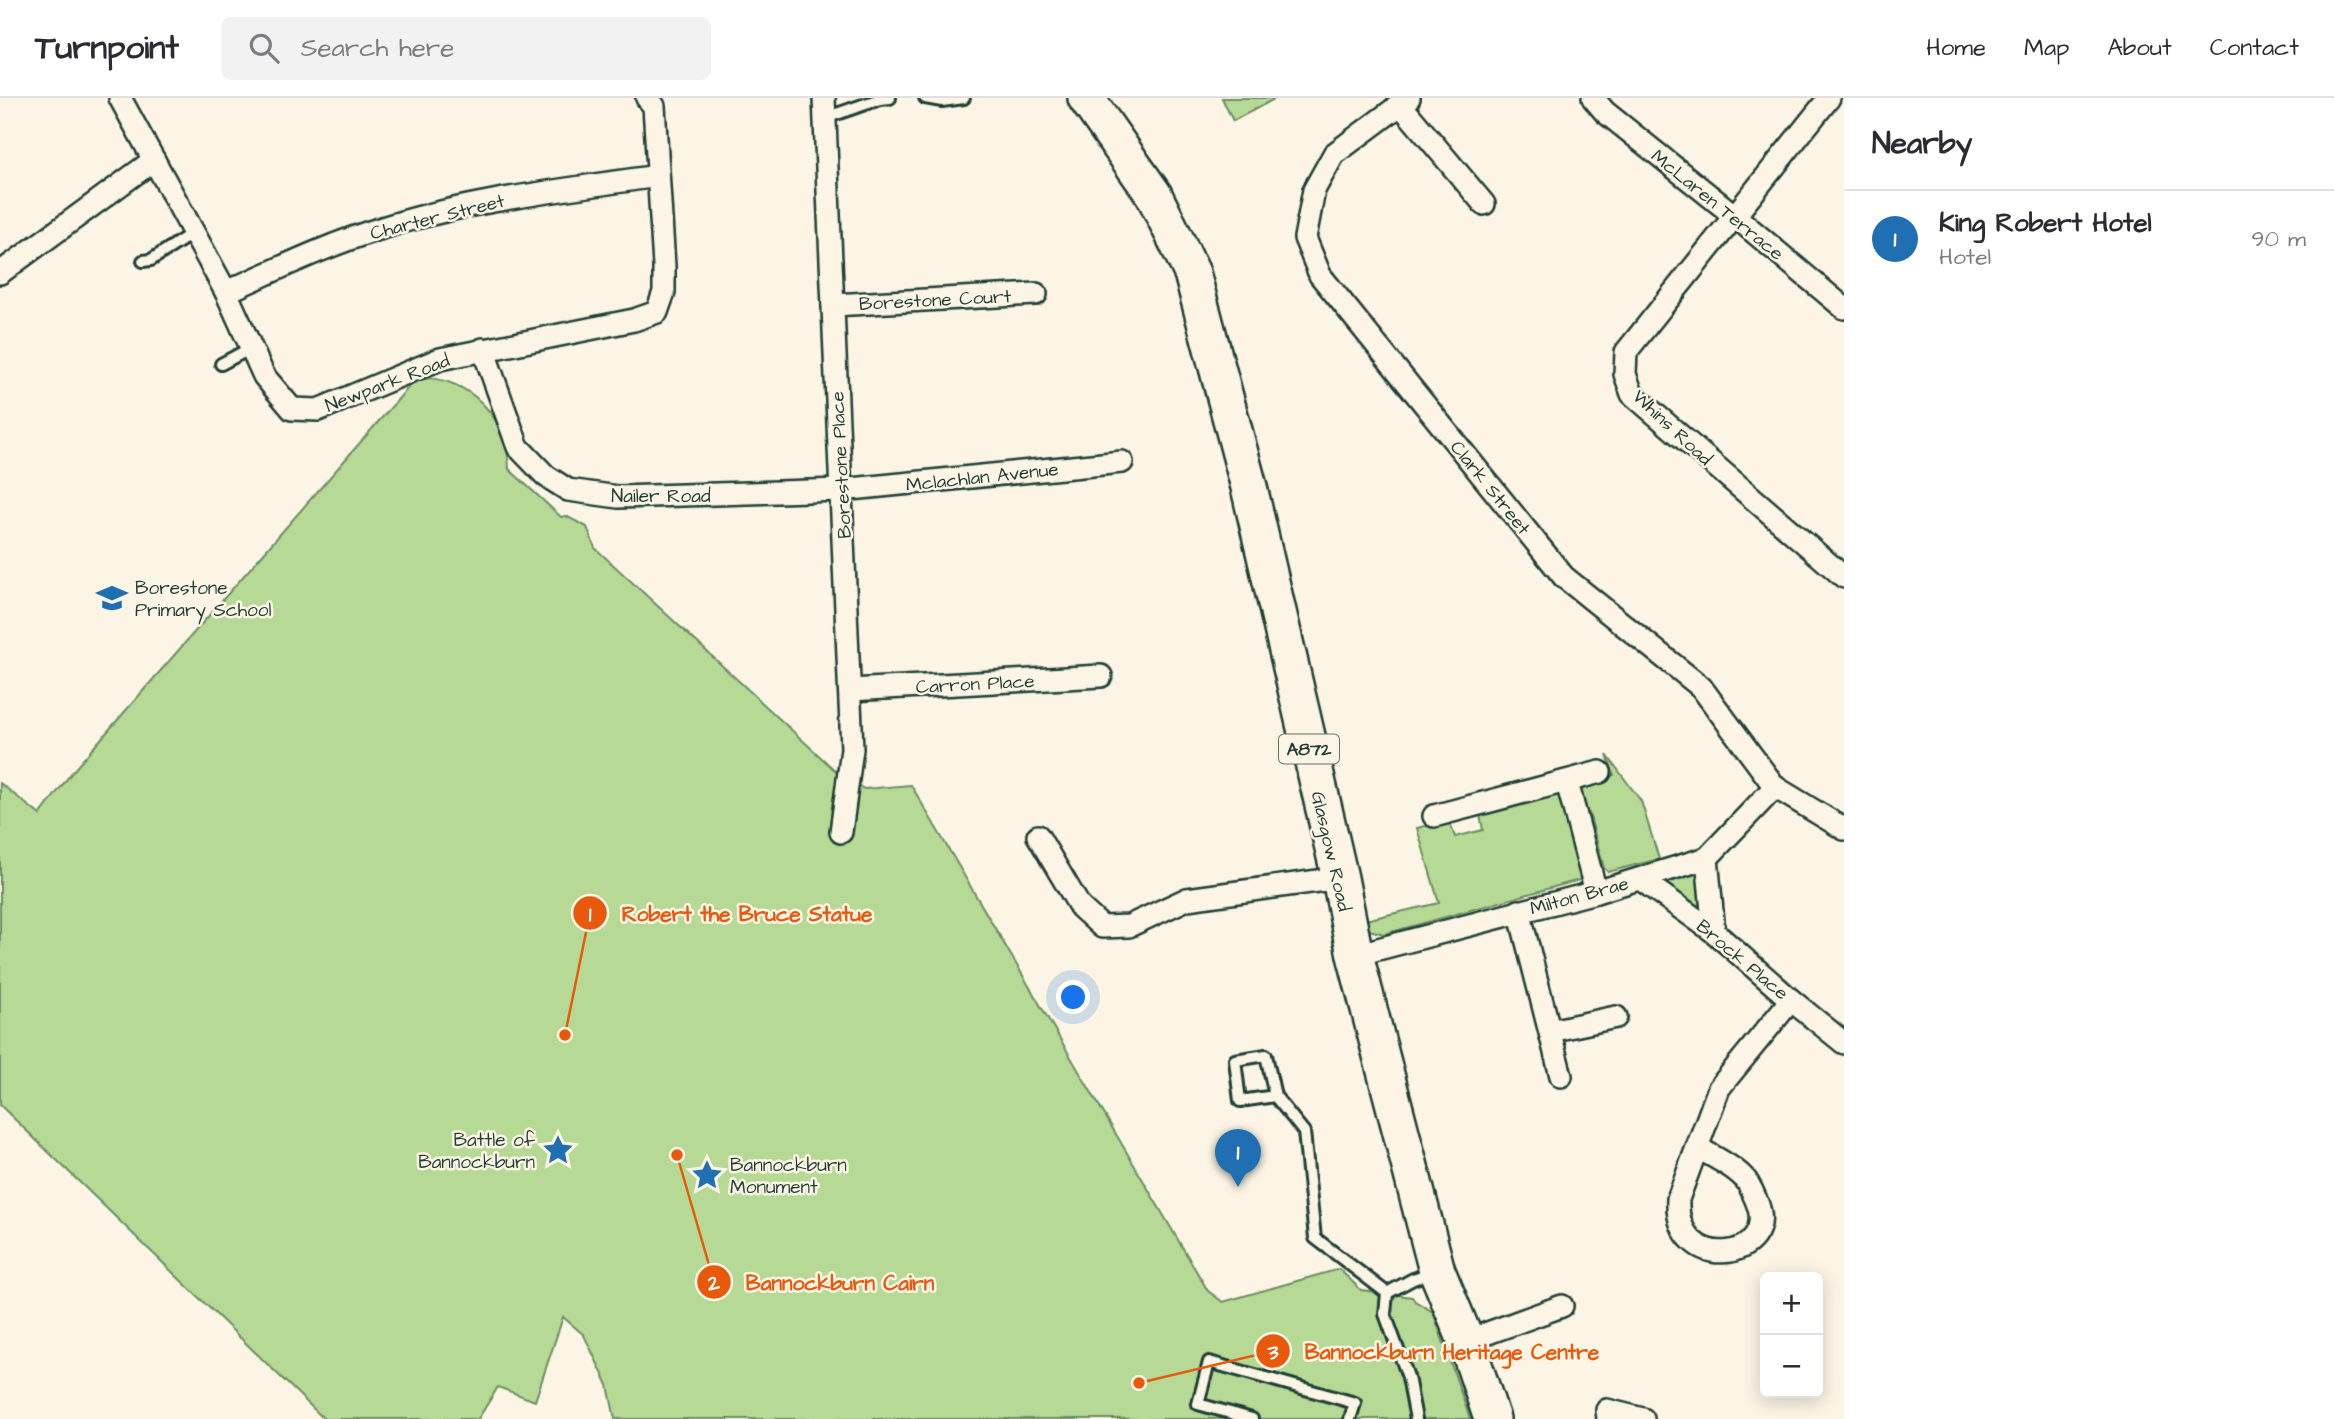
<!DOCTYPE html>
<html lang="en">
<head>
<meta charset="utf-8">
<style>
  body { margin:0; font-family:"Architects Daughter",sans-serif; background:#f2f2f3; color:#2b2b33 }
  .controls { position:absolute; right:21px; bottom:21px; display:grid; overflow:hidden; border-radius:10px; box-shadow:0 4px 18px #0003 }
  .controls button { width:63px; height:63px; display:grid; place-items:center; padding:0; border:0; border-bottom:2px solid #e1e1e2; background:#fff; color:#2b2b33; font:35px sans-serif }
  .you { position:absolute; left:1074px; top:900px; width:24px; height:24px; margin:-18px; border:5px solid #fff; border-radius:50%; background:#1a73e8; box-shadow:0 0 0 10px #1a73e833 }
  .badge { display:grid; place-items:center; width:46px; height:46px; border-radius:50%; background:#1f6fb2; color:#fff; font-size:23px; font-weight:700 }
  .pin { position:absolute; translate:-50% -58px; filter:drop-shadow(0 2px 4px #0008) }
  .pin::after { content:''; position:absolute; top:37px; width:24px; height:21px; background:inherit; clip-path:polygon(0 0,100% 0,50% 100%) }
  .list { margin:0; padding:0; list-style:none }
  h2 { display:flex; justify-content:space-between; align-items:center; height:91px; margin:0; padding:0 28px; font-size:30px }
  h2 small { font-size:23px; font-weight:400; color:#7c7c81 }
  .list li { display:grid; grid-template-columns:46px 1fr auto; gap:21px; align-items:center; box-sizing:border-box; height:98px; padding:0 28px; border-top:2px solid #e1e1e2 }
  .list b { display:block; font-size:26px; white-space:nowrap }
  .list p { margin:0; font-size:23px; white-space:nowrap; color:#7c7c81 }
  .list em { font-size:23px; font-style:normal; color:#7c7c81 }
  .icon { flex:none; width:38px; height:38px; fill:none; stroke:currentColor; stroke-width:2; stroke-linecap:round; stroke-linejoin:round }
  .map { position:relative; flex:none; width:1844px; height:1321px; overflow:hidden }
  header { display:flex; align-items:center; gap:42px; box-sizing:border-box; height:98px; padding:0 35px; background:#fff; border-bottom:2px solid #e1e1e2 }
  header strong { font-size:33px }
  nav { display:flex; gap:38px; margin-inline-start:auto; font-size:24px }
  .search { width:490px; height:63px; background:#f2f2f3; display:flex; align-items:center; gap:18px; box-sizing:border-box; padding:0 24px; border-radius:10px; color:#7c7c81; font-size:26px }
  main { display:flex }
  aside { flex:1; background:#fff }
  .map>svg:first-child { display:block }
  .green { fill:#b6da95; stroke:#6a8c64; stroke-width:2 }
  .lines { fill:none; stroke-linecap:round; stroke-linejoin:round }
  .service-casing { stroke:#1f3d34; stroke-width:16 }
  .minor-casing { stroke:#1f3d34; stroke-width:26 }
  .primary-casing { stroke:#1f3d34; stroke-width:40 }
  .service { stroke:#fcf5e5; stroke-width:10 }
  .minor { stroke:#fcf5e5; stroke-width:21 }
  .primary { stroke:#fcf5e5; stroke-width:35 }
  .labels { text-anchor:middle; stroke-width:5; stroke-linejoin:round; paint-order:stroke }
  .shield { fill:#fcf5e5; stroke:#617469; stroke-width:2 }
  .shield-label { font-size:18px; font-weight:bold; fill:#1f3d34 }
  .street-label { font-size:19px; fill:#1f3d34; stroke:#fcf5e5 }
  .poi-label { font-size:19px; fill:#1f3d34; stroke:#fcf5e5; text-anchor:start }
  .leader { fill:none; stroke:#e8590c; stroke-width:2.5 }
  .callout-dot { fill:#e8590c; stroke:#fcf5e5; stroke-width:2.5 }
  .mark-label { font-size:21px; text-anchor:middle; font-weight:bold; fill:#fff }
  .callout-label { font-size:21px; text-anchor:middle; font-weight:bold; fill:#e8590c; stroke:#fcf5e5; stroke-width:5; stroke-linejoin:round; paint-order:stroke }
</style>
</head>
<body>
<header>
<strong>Turnpoint</strong>
<div class="search"><svg class="icon" aria-label="search" viewBox="0 0 24 24"><circle cx="10" cy="10" r="6"/><path d="M15 15l6 6"/></svg>Search here</div>
<nav><a>Home</a><a>Map</a><a>About</a><a>Contact</a></nav>
</header>
<main>
<div class="map">
<svg width="1844" height="1321" viewBox="0 0 1844 1321">
  <rect width="100%" height="100%" fill="#fcf5e5"/>
  <filter id="ink" filterUnits="userSpaceOnUse"><feTurbulence type="fractalNoise" baseFrequency=".0143" numOctaves="2"/><feDisplacementMap in="SourceGraphic" scale="14" xChannelSelector="R" yChannelSelector="G"/><feConvolveMatrix kernelMatrix="1 2 1 2 8 2 1 2 1" color-interpolation-filters="sRGB"/></filter>
  <g filter="url(#ink)">
    <g class="green">
      <polygon points="1222,0 1276,0 1233,23"/>
      <path d="M431,280C477,287 508,324 509,371L561,419L566,418L587,429L595,450L839,676L864,691L911,687L1208,1193L1223,1204L1339,1171L1361,1192L1412,1199L1415,1203L1433,1214L1470,1321H615L608,1287L584,1237L563,1219L535,1303L498,1289L478,1321H324L0,1007V685L40,717L73,673L414,283Z"/>
      <polygon points="1607,657 1641,703 1659,761 1608,774 1604,770 1589,715 1583,715 1577,692 1608,683 1608,679 1614,677"/>
      <polygon points="1559,697 1583,781 1384,836 1365,831 1361,823 1439,805 1417,730 1449,722 1455,739 1483,732 1480,716"/>
      <polygon points="1698,772 1704,800 1700,809 1691,811 1670,793 1668,784 1671,779"/>
    </g>
    <g class="lines">
      <defs>
        <g id="service">
          <polyline points="925,0 942,3 964,0"/>
          <polyline points="825,20 880,1 890,0"/>
          <polyline points="143,163 151,162 193,135"/>
          <polyline points="221,266 251,250"/>
          <polyline points="1275,998 1266,957 1235,962 1240,1003 1275,998 1304,1034 1315,1140 1387,1195 1413,1181 1431,1175"/>
          <polyline points="1387,1195 1385,1216 1408,1279 1416,1321"/>
          <polyline points="1252,1321 1198,1306 1209,1264 1355,1305 1350,1321"/>
        </g>
        <g id="minor">
          <polyline points="120,0 226,194 264,278 292,311 318,312 440,261 634,222 657,214 664,194 664,168 654,8 647,0"/>
          <polyline points="824,0 852,651 841,734"/>
          <polyline points="1409,0 1334,56 1314,92 1305,140 1320,177 1564,479 1701,589 1775,689 1844,731"/>
          <polyline points="1593,0 1605,14 1736,119 1844,210"/>
          <polyline points="1829,0 1626,254 1625,276 1632,296 1844,479"/>
          <polyline points="1400,6 1484,106"/>
          <polyline points="0,175 154,62"/>
          <path d="M226,194C276,172 327,147 379,131C469,102 564,92 657,78"/>
          <polyline points="833,207 1036,196"/>
          <polyline points="483,251 518,349 546,378 568,392 618,399 841,392 1122,364"/>
          <polyline points="850,592 1101,578"/>
          <polyline points="1567,684 1596,794"/>
          <polyline points="1434,718 1600,674"/>
          <polyline points="1038,738 1080,809 1102,829 1129,828 1187,801 1340,780"/>
          <polyline points="1707,760 1714,834"/>
          <polyline points="1640,781 1714,834 1791,902 1844,945"/>
          <polyline points="1519,813 1561,978"/>
          <polyline points="1355,857 1596,794 1707,760 1775,689"/>
          <polyline points="1550,933 1616,919"/>
          <path d="M1698,1050C1711,1057 1733,1068 1743,1079C1749,1084 1753,1095 1756,1102C1783,1162 1674,1180 1678,1101L1719,990L1791,902"/>
          <polyline points="1466,1243 1562,1208"/>
          <polyline points="1608,1321 1607,1312 1643,1321"/>
        </g>
        <polyline id="primary" points="1086,0 1154,97 1192,175 1249,389 1340,780 1355,857 1437,1173 1466,1243 1492,1321"/>
      </defs>
      <use href="#service" class="service-casing"/>
      <use href="#minor" class="minor-casing"/>
      <use href="#primary" class="primary-casing"/>
      <use href="#service" class="service"/>
      <use href="#minor" class="minor"/>
      <use href="#primary" class="primary"/>
    </g>
  </g>
  <defs>
    <symbol id="school-bare" viewBox="-9 -9 18 18"><path d="M0-5L7-2L0 1L-7-2ZM-4 1L0 2.5L4 1V4Q0 6-4 4Z" fill="#1f6fb2" stroke="#fcf5e5" stroke-width="2.5" paint-order="stroke"/></symbol>
    <symbol id="sight-bare" viewBox="-9 -9 18 18"><path d="M0-6L1.8-2.2L6-1.7L2.9 1.2L3.7 5.4L0 3.3L-3.7 5.4L-2.9 1.2L-6-1.7L-1.8-2.2Z" fill="#1f6fb2" stroke="#fcf5e5" stroke-width="2.5" paint-order="stroke"/></symbol>
  </defs>
  <g fill-rule="evenodd">
    <use href="#school-bare" x="90" y="478" width="44" height="44"/>
    <use href="#sight-bare" x="536" y="1030" width="44" height="44"/>
    <use href="#sight-bare" x="685" y="1055" width="44" height="44"/>
  </g>
  <g class="labels">
    <rect class="shield" x="1279" y="636.5" width="60" height="29" rx="5"/>
    <g class="shield-label">
      <text x="1309" y="657">A872</text>
    </g>
    <g class="street-label">
      <text transform="translate(1718 106) rotate(39)" y="7">McLaren Terrace</text>
      <text transform="translate(437 118) rotate(-14)" y="7">Charter Street</text>
      <text transform="translate(935 201) rotate(-3)" y="7">Borestone Court</text>
      <text transform="translate(387 284) rotate(-21)" y="7">Newpark Road</text>
      <text transform="translate(1673 329) rotate(43)" y="7">Whins Road</text>
      <text transform="translate(840 367) rotate(-93)" y="7">Borestone Place</text>
      <text transform="translate(982 378) rotate(-6)" y="7">Mclachlan Avenue</text>
      <text transform="translate(1491 389) rotate(51)" y="7">Clark Street</text>
      <text x="661" y="404">Nailer Road</text>
      <text transform="translate(975 585) rotate(-3)" y="7">Carron Place</text>
      <text transform="translate(1332 753) rotate(77)" y="7">Glasgow Road</text>
      <text transform="translate(1579 797) rotate(-15)" y="7">Milton Brae</text>
      <text transform="translate(1743 861) rotate(40)" y="7">Brock Place</text>
    </g>
    <g class="poi-label">
      <text x="135" y="496">Borestone<tspan x="135" dy="22">Primary School</tspan></text>
      <text x="535" y="1048" text-anchor="end">Battle of<tspan x="535" dy="22">Bannockburn</tspan></text>
      <text x="730" y="1073">Bannockburn<tspan x="730" dy="22">Monument</tspan></text>
    </g>
  </g>
  <path class="leader" d="M565 937L590 815M677 1057L714 1184M1139 1285L1273 1253"/>
  <g class="callout-dot">
    <circle cx="565" cy="937" r="7"/>
    <circle cx="677" cy="1057" r="7"/>
    <circle cx="1139" cy="1285" r="7"/>
    <circle cx="590" cy="815" r="18"/>
    <circle cx="714" cy="1184" r="18"/>
    <circle cx="1273" cy="1253" r="18"/>
  </g>
  <g class="mark-label">
    <text x="590" y="823">1</text>
    <text x="714" y="1192">2</text>
    <text x="1273" y="1261">3</text>
  </g>
  <g class="callout-label">
    <text x="747" y="823">Robert the Bruce Statue</text>
    <text x="840" y="1192">Bannockburn Cairn</text>
    <text x="1452" y="1261">Bannockburn Heritage Centre</text>
  </g>
</svg>
<div class="controls">
<button>+</button>
<button>−</button>
</div>
<div class="you"></div>
<div class="pin badge" style="left:1238px;top:1089px">1</div>
</div>
<aside>
<h2>Nearby<small></small></h2>
<ul class="list">
<li><span class="badge">1</span><div><b>King Robert Hotel</b><p>Hotel</p></div><em>90 m</em></li>
</ul>
</aside>
</main>
</body>
</html>
